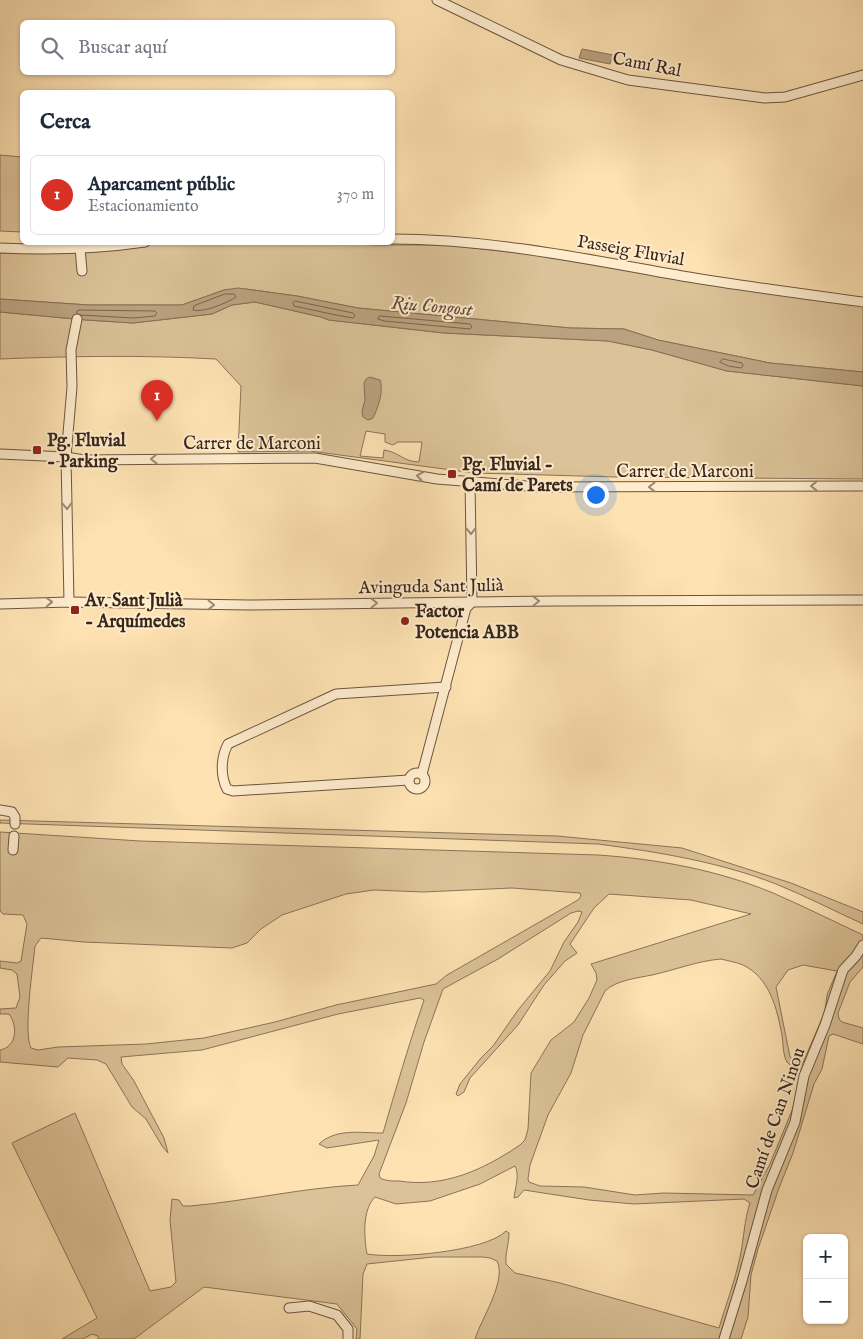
<!DOCTYPE html>
<html lang="es">
<head>
<meta charset="utf-8">
<style>
  body { margin:0; font-family:"IM FELL English",serif; background:#f2f2f3; color:#1f2937 }
  .controls { position:absolute; right:15px; bottom:15px; display:grid; overflow:hidden; border-radius:8px; box-shadow:0 1px 4px #0004 }
  .controls button { width:45px; height:45px; display:grid; place-items:center; padding:0; border:0; border-bottom:1px solid #e0e1e3; background:#fff; color:#1f2937; font:25px sans-serif }
  .you { position:absolute; left:595px; top:494px; width:18px; height:18px; margin:-12px; border:4px solid #fff; border-radius:50%; background:#1a73e8; box-shadow:0 0 0 8px #1a73e833 }
  .badge { display:grid; place-items:center; width:32px; height:32px; border-radius:50%; background:#d93025; color:#fff; font-size:16px; font-weight:700 }
  .pin { position:absolute; translate:-50% -41px; filter:drop-shadow(0 1px 2px #0008) }
  .pin::after { content:''; position:absolute; top:26px; width:18px; height:15px; background:inherit; clip-path:polygon(0 0,100% 0,50% 100%) }
  .list { margin:0; padding:0; list-style:none }
  h2 { display:flex; justify-content:space-between; align-items:center; height:65px; margin:0; padding:0 20px; font-size:21px }
  h2 small { font-size:16px; font-weight:400; color:#747a83 }
  .list li { display:grid; grid-template-columns:32px 1fr auto; gap:15px; align-items:center; box-sizing:border-box; height:80px; margin:0 10px 10px; padding:0 10px; border:1px solid #e0e1e3; border-radius:8px }
  .list b { display:block; font-size:19px; white-space:nowrap }
  .list p { margin:0; font-size:16px; white-space:nowrap; color:#747a83 }
  .list em { font-size:16px; font-style:normal; color:#747a83 }
  .icon { flex:none; width:28px; height:28px; fill:none; stroke:currentColor; stroke-width:2; stroke-linecap:round; stroke-linejoin:round }
  .map { position:relative; flex:none; width:863px; height:1339px; overflow:hidden }
  .search { position:absolute; background:#fff; box-shadow:0 1px 4px #0004; left:20px; top:20px; width:375px; height:55px; display:flex; align-items:center; gap:12px; box-sizing:border-box; padding:0 18px; border-radius:8px; color:#747a83; font-size:19px }
  .panel { position:absolute; background:#fff; box-shadow:0 1px 4px #0004; left:20px; top:90px; width:375px; height:155px; border-radius:8px }
  .map>svg:first-child { display:block }
  .green { fill:#dcc298; stroke:#8a745a; fill-rule:evenodd }
  .water { fill:#bba27f; stroke:#877057 }
  .lines { fill:none; stroke-linecap:round; stroke-linejoin:round }
  .shore { stroke:#7a644d; stroke-width:1 }
  .street-casing { stroke:#6a5541; stroke-width:11 }
  .street { stroke:#feeccd; stroke-width:9 }
  .oneway { stroke:#9b8974 }
  .poi-dot { fill:#8f2418; stroke:#feeccd; stroke-width:2 }
  .labels { text-anchor:middle; stroke-width:4; stroke-linejoin:round; paint-order:stroke }
  .street-label { font-size:18px; fill:#38261b; stroke:#feeccd }
  .poi-label { font-size:18px; font-weight:bold; fill:#38261b; stroke:#feeccd; text-anchor:start }
  .water-label { font-size:19px; font-style:italic; fill:#5f4b39; stroke:#feeccd }
</style>
</head>
<body>
<div class="map">
<svg width="863" height="1339" viewBox="0 0 863 1339">
  <rect width="100%" height="100%" fill="#fee2b2"/>
  <filter id="stains"><feTurbulence type="fractalNoise" baseFrequency=".004" numOctaves="4"/><feColorMatrix values="0 0 0 0 .2 0 0 0 0 .09 0 0 0 0 .02 0 0 0 .5 -.17"/></filter>
  <radialGradient id="worn" r=".72"><stop offset=".6" stop-color="#630" stop-opacity="0"/><stop offset="1" stop-color="#630" stop-opacity=".3"/></radialGradient>
  <g class="green">
    <polygon points="0,155 22,157 22,232 0,231"/>
    <polygon points="307,242 376,245 446,245 536,255 863,305 863,372 770,363 658,340 624,329 570,328 358,308 297,296 246,289 224,290 182,305 89,305 0,299 0,253 83,251 83,243"/>
    <path d="M255,302L321,317L329,320L444,333L608,341L652,350L727,371L863,386V479L615,477L474,473L310,451L238,452L241,386L216,359C144,355 72,356 0,359V312L86,320L133,323L212,314L232,305ZM366,431L385,434V442L393,445L398,442H422L419,462C404,462 399,452 384,450L383,458L360,456Z"/>
    <path d="M0,820L557,836L682,848L791,883L863,912V924C834,911 806,896 776,884C720,862 658,852 598,844L0,823Z"/>
    <path d="M0,832L140,841L598,855C657,859 718,870 773,893C803,906 833,921 863,935V967L850,982L838,1013L839,1019L842,1022L863,1028V1044L833,1034L829,1036L822,1069L814,1084L793,1153L779,1188L758,1249L751,1275L748,1317L741,1339H475C481,1319 507,1281 497,1261L490,1258L483,1257H433L367,1264L363,1274L360,1339H356L357,1329L337,1304L204,1287L134,1339H98V1336L92,1334L83,1339H62L97,1318L12,1143L75,1113L150,1291L171,1287L176,1282L170,1220L172,1199L179,1200L183,1206H190C247,1201 301,1188 358,1185L374,1156L379,1140L327,1148L319,1144C336,1128 361,1133 383,1133C396,1088 409,1044 424,1000L420,998L338,1014L202,1050L121,1057L122,1064L134,1081L164,1138L168,1153L162,1146L146,1119L132,1107L106,1064L97,1060L68,1058L58,1067L0,1062V1050C17,1047 18,1026 9,1014H0V1009L16,1008L20,997L17,974L12,970L0,968V961L17,963L21,961L27,924L23,915L3,914L0,911ZM512,888L580,893L581,896L578,900L447,975L436,984L336,1005L275,1022L204,1038L146,1044L58,1047L38,1050L31,1048C23,1033 33,967 35,946L41,938L84,942L232,948L247,943L261,929L282,915L346,894L374,890L423,892ZM609,894L691,900L751,914L591,964L596,973L597,980L589,998L574,1022L551,1040L531,1073L528,1129L525,1140L520,1145C483,1170 444,1188 399,1181C392,1181 386,1181 380,1178L379,1174L406,1103L424,1042L443,989L498,959L571,913L578,911L582,912L578,922L564,942L550,971L518,1010L493,1046L481,1058L460,1084L456,1094L458,1096L464,1092L470,1078L518,1025L544,985L565,961L577,953L570,944L594,908ZM721,959C728,961 736,962 743,965C770,978 777,1009 782,1035C783,1042 783,1056 787,1062C790,1066 797,1068 801,1070L793,1108L770,1164L753,1195L664,1193L635,1195L584,1187L540,1186L529,1182L528,1179L530,1165L548,1115L571,1073L583,1035L605,991C616,980 638,978 652,975C675,970 697,961 721,959ZM803,965L837,971L827,995L825,1010L820,1023L802,1065L790,1057L776,987L788,970ZM515,1166C520,1175 515,1188 514,1198L518,1197L524,1190L589,1200L634,1204L744,1199L750,1203C744,1221 744,1239 740,1257C735,1281 726,1304 719,1328L560,1283L515,1273L506,1264C505,1253 509,1244 509,1233L506,1231C485,1252 396,1259 367,1254C364,1237 362,1210 375,1197L396,1204L430,1201L480,1184Z"/>
  </g>
  <g class="water">
    <polygon points="582,49 613,55 610,64 579,58"/>
    <polygon points="238,288 297,296 358,308 570,328 624,329 658,340 770,363 863,372 863,386 727,371 652,350 608,341 444,333 329,320 321,317 255,302 232,305 212,314 133,323 86,320 0,312 0,299 89,305 182,305 224,290"/>
    <path d="M370,377L380,380C384,391 378,408 373,418L368,420L363,417L362,411L365,400L364,383L366,379Z"/>
  </g>
  <g class="lines">
    <g class="shore">
      <path d="M225,294H234L236,297C227,303 203,313 193,310L194,306Z"/>
      <path d="M295,301L353,313L355,316L353,318C333,315 314,310 294,306L293,303Z"/>
      <polyline points="77,314 77,311 79,310 155,311 157,313 155,316 133,318 81,315"/>
      <polygon points="380,316 470,324 472,327 470,329 384,321 378,319"/>
      <polygon points="723,359 742,363 743,366 741,368 728,366 720,362"/>
    </g>
    <defs>
      <g id="street">
        <polyline points="437,0 561,60 628,80 765,98 785,97 863,75"/>
        <path d="M392,239C490,239 587,259 682,276C742,286 803,294 863,302"/>
        <path d="M0,248C48,250 97,249 145,242"/>
        <polyline points="80,248 82,271"/>
        <polyline points="0,454 66,457 84,460 315,458 437,479 539,487 863,486"/>
        <polyline points="69,602 66,457 72,387 71,350 77,319"/>
        <polyline points="0,604 69,602 248,605 556,601 863,600"/>
        <circle cx="417" cy="781" r="8"/>
        <polyline points="422,774 466,608 472,602 470,482"/>
        <path d="M409,780L233,791L227,789C220,775 221,757 228,744L336,694L446,687"/>
        <polyline points="0,810 12,812 15,817 15,824"/>
        <polyline points="13,850 14,836"/>
        <polyline points="289,1308 309,1306 337,1315 348,1329 348,1339"/>
        <polyline points="724,1339 742,1281 767,1190 795,1122 804,1076 825,1025 843,970 856,956 863,945"/>
      </g>
    </defs>
    <use href="#street" class="street-casing"/>
    <use href="#street" class="street"/>
  </g>
  <defs><path id="oneway-chevron" d="M-2-3.5L2.5 0L-2 3.5" fill="none" stroke-width="1.6" stroke-linecap="round" stroke-linejoin="round" transform="scale(1.25)"/></defs>
  <g class="oneway">
    <use href="#oneway-chevron" transform="translate(154 459) rotate(179)"/>
    <use href="#oneway-chevron" transform="translate(420 476) rotate(-170)"/>
    <use href="#oneway-chevron" transform="translate(814 486) rotate(180)"/>
    <use href="#oneway-chevron" transform="translate(652 487) rotate(180)"/>
    <use href="#oneway-chevron" transform="translate(67 506) rotate(89)"/>
    <use href="#oneway-chevron" transform="translate(471 531) rotate(89)"/>
    <use href="#oneway-chevron" transform="translate(536 601) rotate(-1)"/>
    <use href="#oneway-chevron" transform="translate(49 602) rotate(-2)"/>
    <use href="#oneway-chevron" transform="translate(374 603) rotate(-1)"/>
    <use href="#oneway-chevron" transform="translate(211 605) rotate(1)"/>
  </g>
  <g class="poi-dot">
    <rect x="32" y="445" width="10" height="10" rx="2.5"/>
    <rect x="447" y="469" width="10" height="10" rx="2.5"/>
    <rect x="70" y="605" width="10" height="10" rx="2.5"/>
    <circle cx="405" cy="621" r="5"/>
  </g>
  <g class="labels">
    <g class="street-label">
      <text transform="translate(647 64) rotate(11)" y="6">Camí Ral</text>
      <text transform="translate(631 250) rotate(10)" y="6">Passeig Fluvial</text>
      <text x="252" y="449">Carrer de Marconi</text>
      <text x="685" y="477">Carrer de Marconi</text>
      <text transform="translate(431 586) rotate(-1)" y="6">Avinguda Sant Julià</text>
      <text transform="translate(775 1118) rotate(-71)" y="6">Camí de Can Ninou</text>
    </g>
    <g class="poi-label">
      <text x="47" y="446">Pg. Fluvial<tspan x="47" dy="21">- Parking</tspan></text>
      <text x="462" y="470">Pg. Fluvial -<tspan x="462" dy="21">Camí de Parets</tspan></text>
      <text x="85" y="606">Av. Sant Julià<tspan x="85" dy="21">- Arquímedes</tspan></text>
      <text x="415" y="617">Factor<tspan x="415" dy="21">Potencia ABB</tspan></text>
    </g>
    <g class="water-label">
      <text transform="translate(432 305) rotate(5)" y="7">Riu Congost</text>
    </g>
  </g>
  <rect width="100%" height="100%" filter="url(#stains)"/>
  <rect width="100%" height="100%" fill="url(#worn)"/>
</svg>
<div class="controls">
<button>+</button>
<button>−</button>
</div>
<div class="you"></div>
<div class="pin badge" style="left:157px;top:421px">1</div>
<div class="search"><svg class="icon" aria-label="search" viewBox="0 0 24 24"><circle cx="10" cy="10" r="6"/><path d="M15 15l6 6"/></svg>Buscar aquí</div>
<section class="panel">
<h2>Cerca<small></small></h2>
<ul class="list">
<li><span class="badge">1</span><div><b>Aparcament públic</b><p>Estacionamiento</p></div><em>370 m</em></li>
</ul>
</section>
</div>
</body>
</html>
